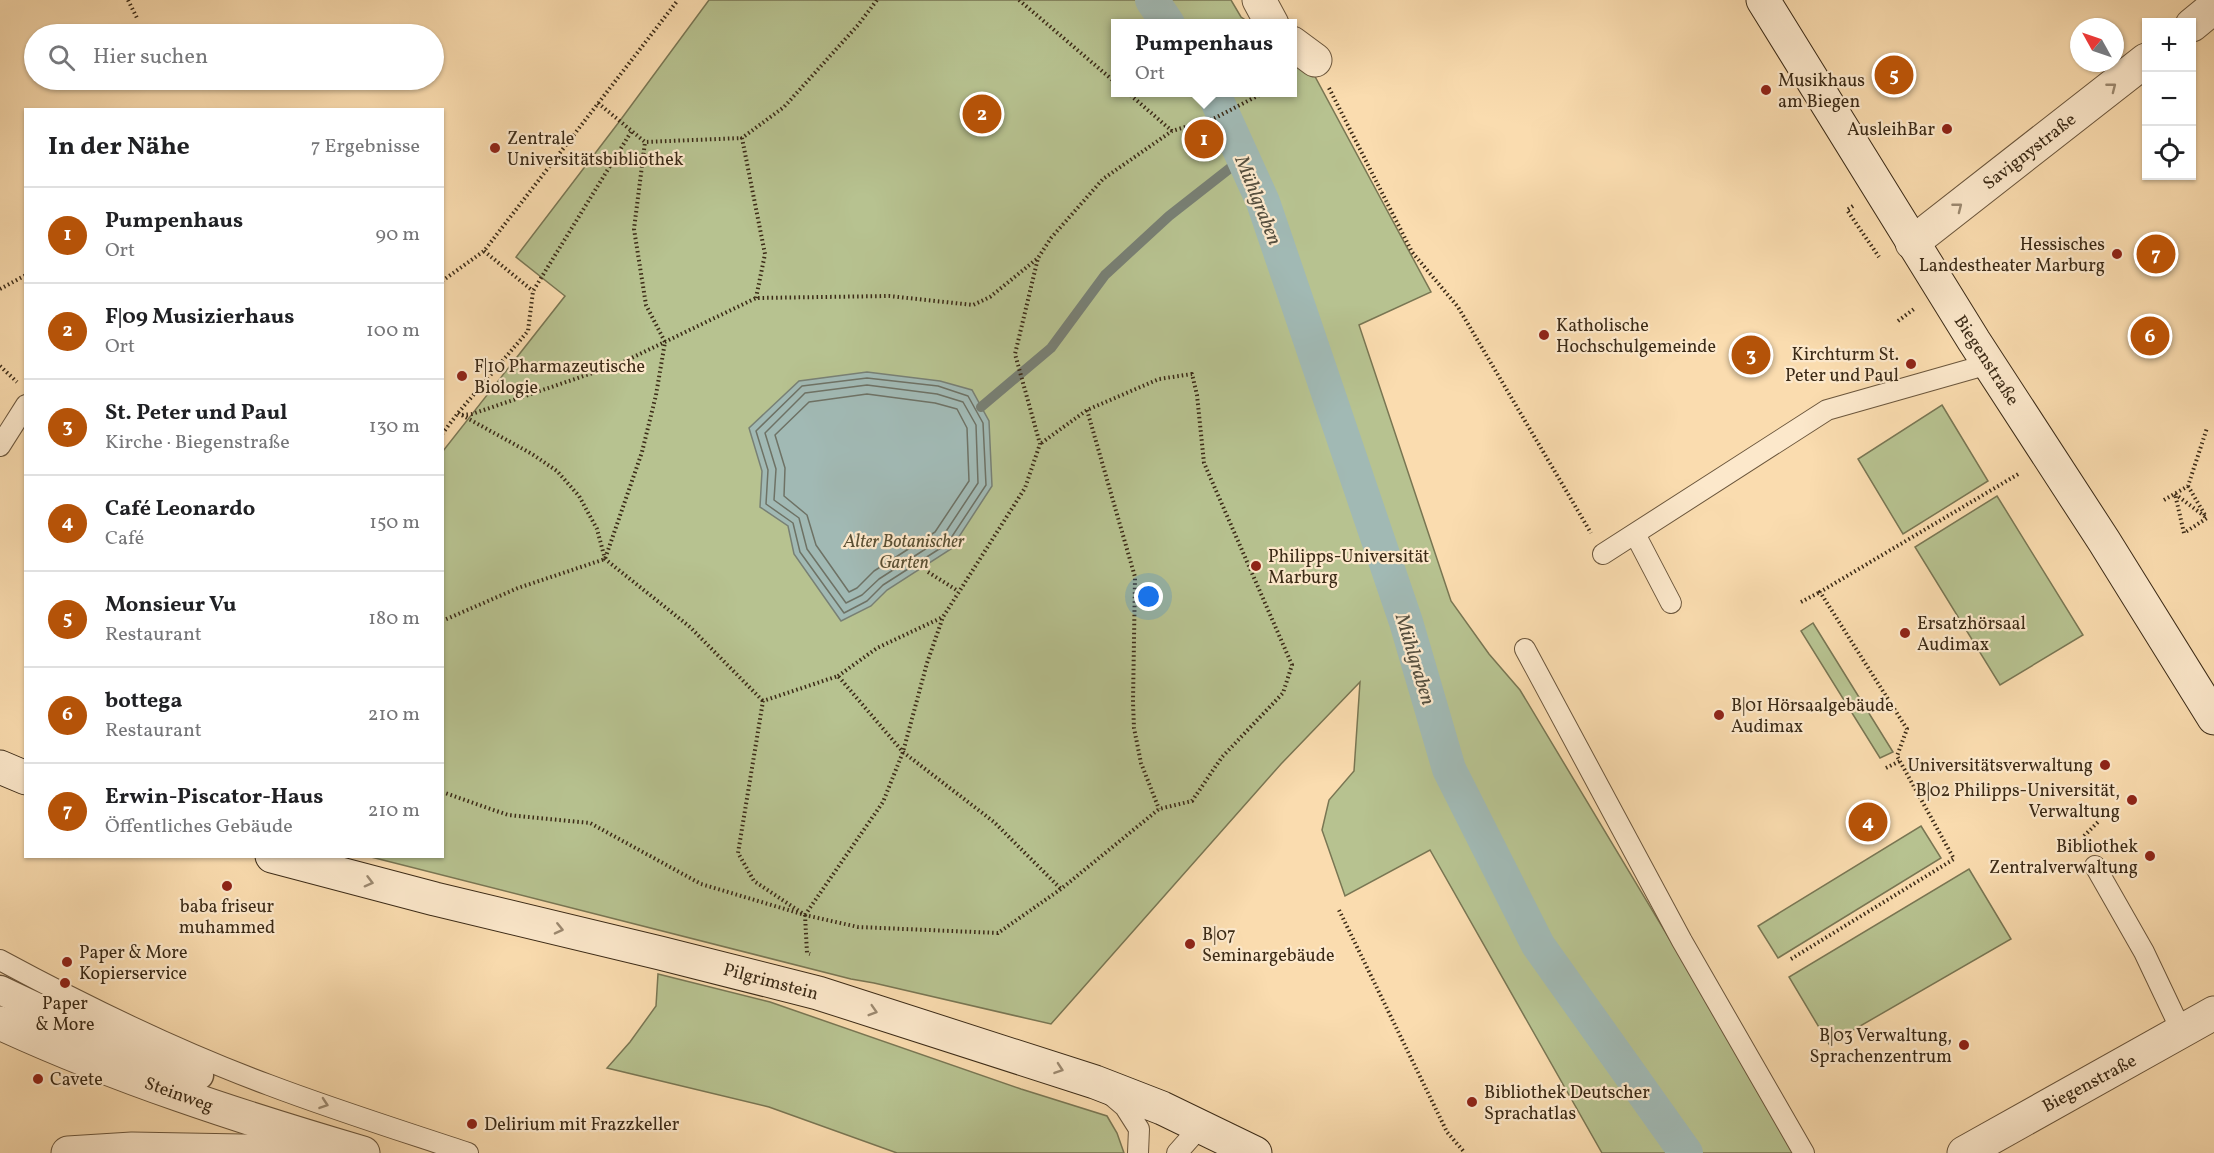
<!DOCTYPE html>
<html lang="de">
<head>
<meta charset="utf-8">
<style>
  body { margin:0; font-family:Vollkorn,serif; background:#f6f6f6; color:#202124 }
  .controls { position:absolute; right:18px; top:18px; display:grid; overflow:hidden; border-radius:0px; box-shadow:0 2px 4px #0004 }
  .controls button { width:54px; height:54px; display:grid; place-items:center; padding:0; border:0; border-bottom:2px solid #e0e0e0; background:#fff; color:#202124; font:30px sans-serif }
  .compass { position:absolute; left:2070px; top:18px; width:54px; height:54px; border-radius:50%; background:#fff; box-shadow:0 2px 4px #0004; rotate:310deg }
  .you { position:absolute; left:1149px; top:597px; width:21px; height:21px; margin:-15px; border:4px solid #fff; border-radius:50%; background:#1a73e8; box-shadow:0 0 0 9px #1a73e833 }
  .badge { display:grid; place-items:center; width:39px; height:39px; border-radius:50%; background:#b45309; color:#fff; font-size:20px; font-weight:700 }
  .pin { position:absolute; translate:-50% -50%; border:3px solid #fff; box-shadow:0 2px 6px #0006 }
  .popup { position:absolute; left:1111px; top:19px; width:186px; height:78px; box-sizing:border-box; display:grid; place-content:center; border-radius:0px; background:#fff; filter:drop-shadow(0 2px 4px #0005); font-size:20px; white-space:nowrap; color:#757577 }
  .popup b { font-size:22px; color:#202124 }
  .popup::after { content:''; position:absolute; left:50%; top:100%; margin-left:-12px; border:12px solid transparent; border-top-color:#fff }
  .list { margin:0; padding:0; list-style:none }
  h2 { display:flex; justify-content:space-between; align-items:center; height:78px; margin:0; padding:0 24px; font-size:26px }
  h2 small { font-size:20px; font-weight:400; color:#757577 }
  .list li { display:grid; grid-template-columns:39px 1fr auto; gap:18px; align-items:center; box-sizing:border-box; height:96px; padding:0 24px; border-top:2px solid #e0e0e0 }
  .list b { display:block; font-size:22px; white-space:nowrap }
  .list p { margin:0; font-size:20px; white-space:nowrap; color:#757577 }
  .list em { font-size:20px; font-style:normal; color:#757577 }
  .icon { flex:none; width:33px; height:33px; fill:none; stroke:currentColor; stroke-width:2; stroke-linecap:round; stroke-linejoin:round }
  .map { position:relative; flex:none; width:2214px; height:1153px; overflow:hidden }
  .search { position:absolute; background:#fff; box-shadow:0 2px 4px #0004; left:24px; top:24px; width:420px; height:66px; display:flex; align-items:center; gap:15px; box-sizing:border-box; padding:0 21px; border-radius:33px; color:#757577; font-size:22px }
  .panel { position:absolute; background:#fff; box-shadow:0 2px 4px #0004; left:24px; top:108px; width:420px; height:750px; border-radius:0px }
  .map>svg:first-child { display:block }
  .green { fill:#b7c290; stroke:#797653; stroke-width:1.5 }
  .water { fill:#a1b9b4; stroke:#788075; stroke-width:1.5 }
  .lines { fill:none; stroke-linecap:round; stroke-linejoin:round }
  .shore { stroke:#6e7265; stroke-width:1.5 }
  .stream { stroke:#788075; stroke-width:10 }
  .canal { stroke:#a1b9b4; stroke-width:34 }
  .service-casing { stroke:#6b563c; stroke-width:22 }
  .pedestrian-casing { stroke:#6b563c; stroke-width:31 }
  .minor-casing { stroke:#6b563c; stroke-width:35 }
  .secondary-casing { stroke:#3b2a16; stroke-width:35 }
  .path { stroke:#3b2a16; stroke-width:4; stroke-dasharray:1.5 3; stroke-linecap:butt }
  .service { stroke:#fce8cb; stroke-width:20 }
  .pedestrian { stroke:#fce8cb; stroke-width:28 }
  .minor { stroke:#fce8cb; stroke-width:33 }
  .secondary { stroke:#fce8cb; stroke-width:33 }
  .oneway { stroke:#9c8970 }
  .poi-dot { fill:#8f2418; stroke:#fce8cb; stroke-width:2 }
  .labels { text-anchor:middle; stroke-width:4.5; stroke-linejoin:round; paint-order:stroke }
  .poi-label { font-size:18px; fill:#3b2a16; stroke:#fce8cb; text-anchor:start }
  .street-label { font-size:18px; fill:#3b2a16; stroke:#fce8cb }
  .park-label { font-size:18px; font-style:italic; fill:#5a5034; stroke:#fce8cb }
  .water-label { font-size:20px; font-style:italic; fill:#544e3e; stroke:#fce8cb }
</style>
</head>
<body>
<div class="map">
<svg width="2214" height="1153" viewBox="0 0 2214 1153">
  <rect width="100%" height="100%" fill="#fadcaf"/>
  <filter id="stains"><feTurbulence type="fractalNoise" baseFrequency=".00333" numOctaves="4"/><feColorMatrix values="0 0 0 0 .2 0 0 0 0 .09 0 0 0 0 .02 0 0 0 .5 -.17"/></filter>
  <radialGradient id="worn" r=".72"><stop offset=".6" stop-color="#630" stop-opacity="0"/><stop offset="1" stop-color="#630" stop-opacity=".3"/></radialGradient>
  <g class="green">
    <polygon points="709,0 1231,0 1241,17 1250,23 1116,24 1116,92 1292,92 1293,56 1312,71 1431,292 1359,325 1451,601 1489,654 1520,690 1798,1153 1602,1153 1430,850 1345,896 1322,830 1329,800 1354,771 1360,682 1281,764 1051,1024 874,983 851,979 371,857 442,856 443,451 565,296 516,257 619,122"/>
    <polygon points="1942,405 1988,481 1903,534 1858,459"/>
    <polygon points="1997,496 2083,635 2000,685 1915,547"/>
    <polygon points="1813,623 1893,752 1880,758 1801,631"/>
    <polygon points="1921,826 1941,858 1778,958 1758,926"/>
    <polygon points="1969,869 2011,939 1829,1044 1789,977"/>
    <polygon points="658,974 770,1002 1021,1089 1107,1116 1117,1133 1124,1153 897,1153 769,1107 607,1068 630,1042 656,1006"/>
  </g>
  <polygon class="water" points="867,372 940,381 972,390 989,421 992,486 951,549 887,590 871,606 841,621 794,554 788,526 760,507 762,471 749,428 799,381"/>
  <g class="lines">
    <g class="shore">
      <polygon points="867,378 938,386 968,396 983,423 986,485 947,544 883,585 867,601 844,613 800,552 793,523 766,504 768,470 756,431 802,386"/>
      <polygon points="867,385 937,394 963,402 976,425 978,483 941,539 879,579 862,595 846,603 807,549 799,518 774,500 776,469 765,433 805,393"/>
      <polygon points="867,394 935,403 957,409 967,428 969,481 935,532 874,571 857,588 849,592 816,545 807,515 784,496 785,468 775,435 809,402"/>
    </g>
    <polyline class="stream" points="981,407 1051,348 1105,275 1169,216 1243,158"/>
    <g class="canal">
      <polyline points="1152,0 1168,24"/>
      <polyline points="1213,92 1263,202 1406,622 1449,769 1538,945 1686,1153"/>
    </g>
    <defs>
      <g id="service">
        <polyline points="0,446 26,405"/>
        <polyline points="1635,534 1671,603"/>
        <polyline points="1603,554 1827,410 1989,364"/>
        <polyline points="1525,649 1682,941 1804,1153"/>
        <polyline points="2095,866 2144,952 2182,1032"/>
        <path d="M0,960C87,1007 177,1051 269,1085C335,1110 402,1131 468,1153"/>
        <polyline points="1111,1095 1125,1107 1139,1129 1138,1153"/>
        <polyline points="1177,1153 1200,1127"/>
      </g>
      <polyline id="pedestrian" points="0,990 38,1008 199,1075"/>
      <g id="minor">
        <polyline points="1259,0 1272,24"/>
        <polyline points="2192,25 2214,7"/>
        <polyline points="1292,43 1315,60"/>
        <polyline points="1912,243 2146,60"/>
        <path d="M0,1023C117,1077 240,1117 363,1153"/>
        <polyline points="68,1153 132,1149 291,1152 320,1146"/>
        <polyline points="1964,1153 2214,1013"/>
      </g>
      <g id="secondary">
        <polyline points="1763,0 1974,341 2104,541 2214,718"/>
        <polyline points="0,767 26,778"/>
        <polyline points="272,856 435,899 660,953 818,993 1095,1082 1162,1108 1255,1153"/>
      </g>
    </defs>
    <use href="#service" class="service-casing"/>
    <use href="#pedestrian" class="pedestrian-casing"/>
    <use href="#minor" class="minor-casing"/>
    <use href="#secondary" class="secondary-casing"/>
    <g class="path">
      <polyline points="128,0 137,18"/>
      <polyline points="1019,0 1116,83"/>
      <polyline points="1329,88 1412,252 1458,307 1591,533"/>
      <polyline points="1127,92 1172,131"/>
      <polyline points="598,103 645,142 742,138"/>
      <polyline points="1853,206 1847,210 1879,257"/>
      <polyline points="484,251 533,291"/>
      <polyline points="442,281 484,251 678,0"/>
      <polyline points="0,289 26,275"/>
      <polyline points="756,298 765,254 742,138 784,107 858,25 877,0"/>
      <polyline points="1898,321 1914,309"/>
      <polyline points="0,366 17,382"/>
      <polyline points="1087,410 1135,577 1133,702 1134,728 1141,763 1159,809"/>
      <polyline points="458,413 532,454 557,471 579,496 597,529 605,559 690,627 763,701"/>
      <polyline points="462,415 472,414 619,364 756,298 889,296 973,305 990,297 1038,258 1051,238 1103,179 1172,131 1215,118 1265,92"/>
      <polyline points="442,434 458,413 528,331 533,291 631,132"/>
      <polyline points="2188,486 2205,515"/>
      <polygon points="2175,494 2207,518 2184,533"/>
      <polyline points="2164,500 2188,486 2207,428"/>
      <polyline points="928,572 958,591"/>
      <polyline points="1801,602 1820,592"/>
      <polyline points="442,621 518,588 605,559 642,452 656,395 665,342 646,305 634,229 645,142"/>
      <polyline points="838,676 877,648 943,617"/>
      <polyline points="1886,768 1900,761"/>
      <polyline points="442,792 508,815 590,823 701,884 805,915 858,927 998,933 1061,889 1159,809 1192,801 1222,757 1283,693 1292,665 1204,463 1197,395 1192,374 1159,379 1087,410 1040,444"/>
      <polyline points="2086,840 2084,836 2099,821"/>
      <polyline points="1339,910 1447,1132 1465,1153"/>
      <polyline points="802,913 754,881 738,853 763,701 838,676 903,752 994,822 1061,889"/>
      <polyline points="805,915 883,802 903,752 927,663 943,617 1025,488 1040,444 1015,354 1038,258"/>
      <polyline points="805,915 807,953 810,954"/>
      <polyline points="1791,959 1954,859 1897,756 1907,729 1820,592 2020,473"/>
    </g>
    <use href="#service" class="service"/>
    <use href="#pedestrian" class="pedestrian"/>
    <use href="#minor" class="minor"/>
    <use href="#secondary" class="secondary"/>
  </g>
  <defs><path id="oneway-chevron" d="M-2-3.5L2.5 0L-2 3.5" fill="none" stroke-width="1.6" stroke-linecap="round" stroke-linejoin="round" transform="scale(1.5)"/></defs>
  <g class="oneway">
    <use href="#oneway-chevron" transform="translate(2112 87) rotate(-38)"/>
    <use href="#oneway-chevron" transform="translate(1958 207) rotate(-38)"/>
    <use href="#oneway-chevron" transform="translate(369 882) rotate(15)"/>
    <use href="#oneway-chevron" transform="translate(559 929) rotate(13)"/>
    <use href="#oneway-chevron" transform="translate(873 1011) rotate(17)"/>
    <use href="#oneway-chevron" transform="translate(1059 1069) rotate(19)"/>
    <use href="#oneway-chevron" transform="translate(324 1104) rotate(19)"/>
  </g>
  <g class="poi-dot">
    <circle cx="1766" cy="90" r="6"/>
    <circle cx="1947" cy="129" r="6"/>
    <circle cx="495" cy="148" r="6"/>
    <circle cx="2117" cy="254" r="6"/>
    <circle cx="1544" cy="335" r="6"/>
    <circle cx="1911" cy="364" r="6"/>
    <circle cx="462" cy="376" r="6"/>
    <circle cx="1256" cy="566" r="6"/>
    <circle cx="1905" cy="633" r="6"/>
    <circle cx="1719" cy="715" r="6"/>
    <circle cx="2105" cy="765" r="6"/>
    <circle cx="2132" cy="800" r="6"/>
    <circle cx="2150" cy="856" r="6"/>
    <circle cx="227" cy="886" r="6"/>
    <circle cx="1190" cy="944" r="6"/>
    <circle cx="67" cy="962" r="6"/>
    <circle cx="65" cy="983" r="6"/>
    <circle cx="1964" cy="1045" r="6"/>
    <circle cx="38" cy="1079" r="6"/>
    <circle cx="1472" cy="1102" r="6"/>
    <circle cx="472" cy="1124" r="6"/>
  </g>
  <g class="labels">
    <g class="poi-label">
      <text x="1778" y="86">Musikhaus<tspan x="1778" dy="21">am Biegen</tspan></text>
      <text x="1935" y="135" text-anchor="end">AusleihBar</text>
      <text x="507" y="144">Zentrale<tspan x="507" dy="21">Universitätsbibliothek</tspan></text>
      <text x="2105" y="250" text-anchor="end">Hessisches<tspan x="2105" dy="21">Landestheater Marburg</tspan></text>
      <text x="1556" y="331">Katholische<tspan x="1556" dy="21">Hochschulgemeinde</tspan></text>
      <text x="1899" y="360" text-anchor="end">Kirchturm St.<tspan x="1899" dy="21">Peter und Paul</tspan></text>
      <text x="474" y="372">F|10 Pharmazeutische<tspan x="474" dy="21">Biologie</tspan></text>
      <text x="1268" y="562">Philipps-Universität<tspan x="1268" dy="21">Marburg</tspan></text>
      <text x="1917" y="629">Ersatzhörsaal<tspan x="1917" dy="21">Audimax</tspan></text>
      <text x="1731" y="711">B|01 Hörsaalgebäude<tspan x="1731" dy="21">Audimax</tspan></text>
      <text x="2093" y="771" text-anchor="end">Universitätsverwaltung</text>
      <text x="2120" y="796" text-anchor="end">B|02 Philipps-Universität,<tspan x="2120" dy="21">Verwaltung</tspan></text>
      <text x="2138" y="852" text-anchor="end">Bibliothek<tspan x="2138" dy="21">Zentralverwaltung</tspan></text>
      <text x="227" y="912" text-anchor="middle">baba friseur<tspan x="227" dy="21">muhammed</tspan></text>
      <text x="1202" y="940">B|07<tspan x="1202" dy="21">Seminargebäude</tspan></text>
      <text x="79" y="958">Paper &amp; More<tspan x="79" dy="21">Kopierservice</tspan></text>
      <text x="65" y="1009" text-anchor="middle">Paper<tspan x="65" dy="21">&amp; More</tspan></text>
      <text x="1952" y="1041" text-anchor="end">B|03 Verwaltung,<tspan x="1952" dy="21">Sprachenzentrum</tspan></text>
      <text x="50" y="1085">Cavete</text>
      <text x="1484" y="1098">Bibliothek Deutscher<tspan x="1484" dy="21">Sprachatlas</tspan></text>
      <text x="484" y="1130">Delirium mit Frazzkeller</text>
    </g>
    <g class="street-label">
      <text transform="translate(2029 151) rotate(-38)" y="6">Savignystraße</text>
      <text transform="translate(1987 360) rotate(57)" y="6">Biegenstraße</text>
      <text transform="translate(771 981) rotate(15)" y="6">Pilgrimstein</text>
      <text transform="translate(2089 1083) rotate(-28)" y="6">Biegenstraße</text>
      <text transform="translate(179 1094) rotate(20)" y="6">Steinweg</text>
    </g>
    <g class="park-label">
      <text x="904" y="547">Alter Botanischer<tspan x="904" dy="21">Garten</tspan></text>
    </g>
    <g class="water-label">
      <text transform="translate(1259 200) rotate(68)" y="7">Mühlgraben</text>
      <text transform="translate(1416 659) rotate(73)" y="7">Mühlgraben</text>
    </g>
  </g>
  <rect width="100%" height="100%" filter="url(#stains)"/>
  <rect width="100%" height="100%" fill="url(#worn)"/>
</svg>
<div class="controls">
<button>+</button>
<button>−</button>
<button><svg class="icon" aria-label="locate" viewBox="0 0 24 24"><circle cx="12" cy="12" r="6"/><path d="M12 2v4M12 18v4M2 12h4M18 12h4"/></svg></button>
</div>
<svg class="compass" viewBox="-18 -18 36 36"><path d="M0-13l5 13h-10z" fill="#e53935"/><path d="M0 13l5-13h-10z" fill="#757577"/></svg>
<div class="you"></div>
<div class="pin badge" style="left:1204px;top:139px">1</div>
<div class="popup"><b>Pumpenhaus</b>Ort</div>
<div class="pin badge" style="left:982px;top:114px">2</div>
<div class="pin badge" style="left:1751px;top:355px">3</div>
<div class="pin badge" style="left:1868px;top:822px">4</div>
<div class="pin badge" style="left:1894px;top:75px">5</div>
<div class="pin badge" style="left:2150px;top:336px">6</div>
<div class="pin badge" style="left:2156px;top:254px">7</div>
<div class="search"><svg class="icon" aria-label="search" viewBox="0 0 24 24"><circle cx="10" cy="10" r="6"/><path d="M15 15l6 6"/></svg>Hier suchen</div>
<section class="panel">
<h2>In der Nähe<small>7 Ergebnisse</small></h2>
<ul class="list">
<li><span class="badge">1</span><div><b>Pumpenhaus</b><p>Ort</p></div><em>90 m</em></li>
<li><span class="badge">2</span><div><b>F|09 Musizierhaus</b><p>Ort</p></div><em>100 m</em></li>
<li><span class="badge">3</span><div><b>St. Peter und Paul</b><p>Kirche · Biegenstraße</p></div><em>130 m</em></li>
<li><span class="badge">4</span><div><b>Café Leonardo</b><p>Café</p></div><em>150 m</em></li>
<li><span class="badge">5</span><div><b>Monsieur Vu</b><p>Restaurant</p></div><em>180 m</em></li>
<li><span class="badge">6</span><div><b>bottega</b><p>Restaurant</p></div><em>210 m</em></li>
<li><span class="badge">7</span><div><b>Erwin-Piscator-Haus</b><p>Öffentliches Gebäude</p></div><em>210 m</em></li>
</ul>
</section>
</div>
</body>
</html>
